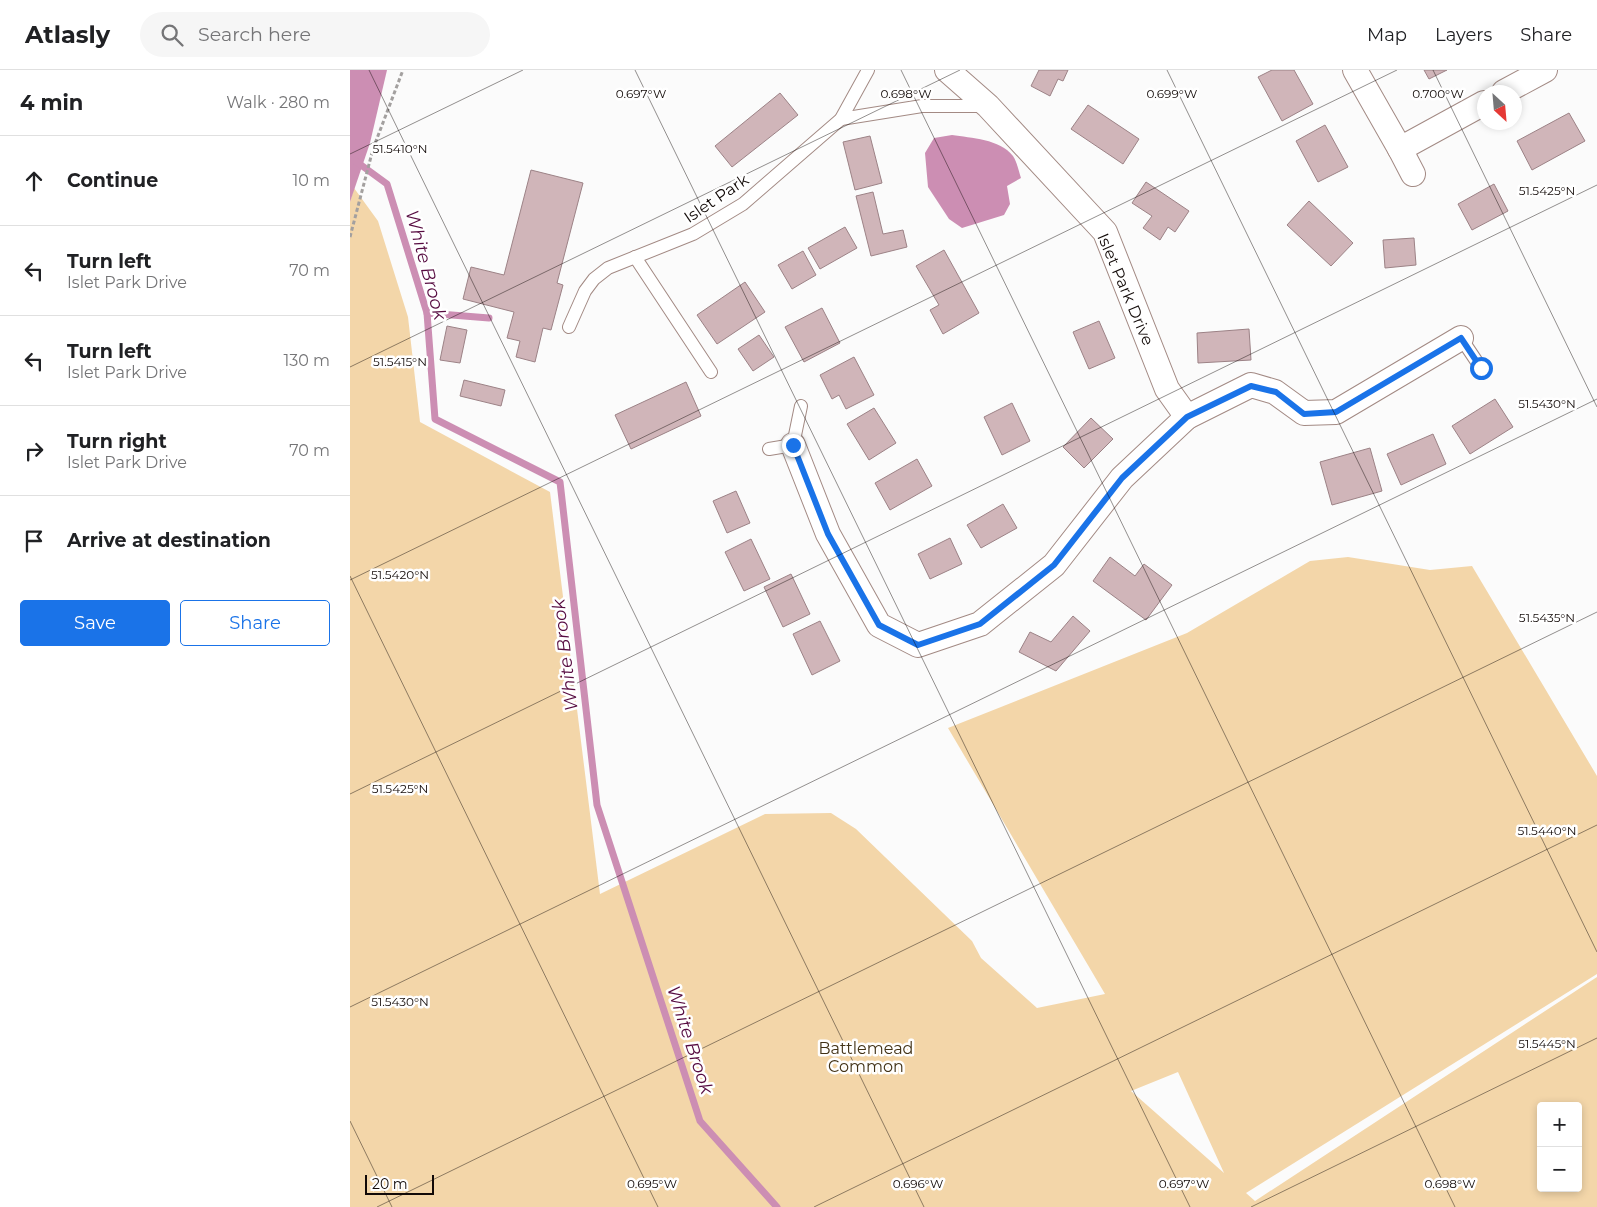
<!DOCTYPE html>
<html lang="en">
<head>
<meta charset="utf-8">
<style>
  body { margin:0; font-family:Montserrat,sans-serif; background:#f6f6f6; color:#202124 }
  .controls { position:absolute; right:15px; bottom:15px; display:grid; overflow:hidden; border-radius:5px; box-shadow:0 2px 8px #0003 }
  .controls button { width:45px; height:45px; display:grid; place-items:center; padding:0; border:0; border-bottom:1px solid #e0e0e0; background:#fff; color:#202124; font:25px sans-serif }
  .compass { position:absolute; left:1127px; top:15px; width:45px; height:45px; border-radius:50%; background:#fff; box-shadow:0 2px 8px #0003; rotate:154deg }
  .scale { position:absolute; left:15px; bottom:12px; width:69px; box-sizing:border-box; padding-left:5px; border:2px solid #120a08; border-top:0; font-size:14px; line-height:18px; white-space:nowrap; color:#120a08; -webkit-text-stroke:4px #fff; paint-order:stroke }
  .stop { position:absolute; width:15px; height:15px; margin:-11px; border:4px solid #1a73e8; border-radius:50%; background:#fff }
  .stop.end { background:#1a73e8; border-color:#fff; box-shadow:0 1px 5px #0008 }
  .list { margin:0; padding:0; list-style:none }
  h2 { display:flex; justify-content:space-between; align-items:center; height:65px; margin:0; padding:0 20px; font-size:21px }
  h2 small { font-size:16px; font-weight:400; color:#757577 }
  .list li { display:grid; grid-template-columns:32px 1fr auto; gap:15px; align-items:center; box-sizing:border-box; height:90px; padding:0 20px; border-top:1px solid #e0e0e0 }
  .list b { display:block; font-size:19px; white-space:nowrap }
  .list p { margin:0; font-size:16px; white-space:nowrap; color:#757577 }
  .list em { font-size:16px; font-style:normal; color:#757577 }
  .actions { display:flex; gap:10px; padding:15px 20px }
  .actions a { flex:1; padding:11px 0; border:1px solid #1a73e8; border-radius:5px; text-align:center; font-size:18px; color:#1a73e8 }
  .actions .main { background:#1a73e8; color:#fff }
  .icon { flex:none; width:28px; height:28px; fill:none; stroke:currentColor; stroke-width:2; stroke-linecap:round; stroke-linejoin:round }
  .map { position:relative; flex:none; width:1247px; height:1137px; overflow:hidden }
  header { display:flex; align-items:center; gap:30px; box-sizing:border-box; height:70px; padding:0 25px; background:#fff; border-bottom:1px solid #e0e0e0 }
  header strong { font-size:24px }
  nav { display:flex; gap:28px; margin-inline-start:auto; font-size:18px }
  .search { width:350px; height:45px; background:#f6f6f6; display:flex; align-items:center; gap:12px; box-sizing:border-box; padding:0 18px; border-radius:28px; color:#757577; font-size:19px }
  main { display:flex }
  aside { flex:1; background:#fff }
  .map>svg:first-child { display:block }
  .green { fill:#f3d6a9; fill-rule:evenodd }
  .water { fill:#cc8eb3 }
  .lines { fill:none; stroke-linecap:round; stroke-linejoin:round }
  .stream { stroke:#cc8eb3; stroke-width:7 }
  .building { fill:#d0b5b9; stroke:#9c8286 }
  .lane-casing { stroke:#a38a84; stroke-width:14 }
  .street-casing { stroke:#a38a84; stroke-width:26 }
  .path { stroke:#a3a09f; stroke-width:3; stroke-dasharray:4 2.5; stroke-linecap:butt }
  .lane { stroke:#fff; stroke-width:12 }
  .street { stroke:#fff; stroke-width:24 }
  .route { stroke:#1a73e8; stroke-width:6 }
  .ticks { fill:none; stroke:#120a08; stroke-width:1; stroke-opacity:0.45 }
  .labels { text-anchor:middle; stroke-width:5; stroke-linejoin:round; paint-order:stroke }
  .street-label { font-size:16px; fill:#120a08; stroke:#fff }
  .park-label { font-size:16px; fill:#423216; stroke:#fff }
  .water-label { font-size:18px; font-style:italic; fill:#560b40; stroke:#fff }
  .ticks-label { font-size:12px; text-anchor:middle; fill:#120a08; stroke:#fff; stroke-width:5; stroke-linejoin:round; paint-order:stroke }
</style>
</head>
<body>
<header>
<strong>Atlasly</strong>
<div class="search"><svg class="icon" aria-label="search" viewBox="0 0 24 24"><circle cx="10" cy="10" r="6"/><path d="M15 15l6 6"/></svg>Search here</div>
<nav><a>Map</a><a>Layers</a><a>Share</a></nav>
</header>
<main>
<aside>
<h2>4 min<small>Walk · 280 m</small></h2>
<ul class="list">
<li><svg class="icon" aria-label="ahead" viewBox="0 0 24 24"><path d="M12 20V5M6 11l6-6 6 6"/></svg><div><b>Continue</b></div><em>10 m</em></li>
<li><svg class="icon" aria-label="left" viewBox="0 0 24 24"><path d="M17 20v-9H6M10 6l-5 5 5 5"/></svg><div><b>Turn left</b><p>Islet Park Drive</p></div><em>70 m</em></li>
<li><svg class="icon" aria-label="left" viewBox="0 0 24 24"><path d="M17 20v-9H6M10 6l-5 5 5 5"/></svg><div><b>Turn left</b><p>Islet Park Drive</p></div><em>130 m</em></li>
<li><svg class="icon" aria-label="right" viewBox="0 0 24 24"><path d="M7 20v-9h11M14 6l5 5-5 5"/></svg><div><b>Turn right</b><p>Islet Park Drive</p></div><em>70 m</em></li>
<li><svg class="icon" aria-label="arrive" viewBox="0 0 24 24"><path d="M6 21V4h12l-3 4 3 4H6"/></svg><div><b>Arrive at destination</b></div></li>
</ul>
<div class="actions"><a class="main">Save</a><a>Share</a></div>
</aside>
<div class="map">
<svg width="1247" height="1137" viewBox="0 0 1247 1137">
  <rect width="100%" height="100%" fill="#fbfbfb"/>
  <path class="green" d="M4,118L28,151L58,247L70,352L200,422L250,824L415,744L481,743L506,759L622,871L631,888L687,938L755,924L598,658L837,563L960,491L998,487L1080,500L1122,496L1247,706V904L896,1123L905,1131L1247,907V1137H0V132ZM828,1002L874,1103L781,1021ZM1191,1036H1228V1118H1191Z"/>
  <g class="water">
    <polygon points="0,0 37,0 20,73 0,132"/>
    <path d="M602,65C621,68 650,69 663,86C667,92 669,102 671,108L657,116L660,134L654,145L612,158L599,149L578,117L575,83L584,68Z"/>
  </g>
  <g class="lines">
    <g class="stream">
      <polyline points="0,87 37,114 77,243 85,349 210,412 247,735 350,1051 427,1137"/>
      <polyline points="77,243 139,248"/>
    </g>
  </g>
  <g class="building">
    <polygon points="689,0 718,0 713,11 708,9 700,26 681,16"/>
    <polygon points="922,0 944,0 963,34 932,51 908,7"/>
    <polygon points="1074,0 1097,0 1079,9"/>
    <polygon points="430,23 448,45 382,97 365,76"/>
    <polygon points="738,35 789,69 773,94 721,59"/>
    <polygon points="1219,43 1235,71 1182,100 1167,71"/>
    <polygon points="975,55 998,97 968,112 946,71"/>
    <polygon points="520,66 532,113 505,120 493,72"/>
    <polygon points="181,100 233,113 207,213 213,215 201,260 193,258 185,292 166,287 170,271 157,268 164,242 113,229 121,197 154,205"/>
    <polygon points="796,112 839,141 825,162 818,157 810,170 793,158 802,146 782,133"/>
    <polygon points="1144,114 1158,141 1122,160 1108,134"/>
    <polygon points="523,122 533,164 553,160 557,177 521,186 506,126"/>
    <polygon points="959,131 1003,173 981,196 937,155"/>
    <polygon points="495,157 507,178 470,199 458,178"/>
    <polygon points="1064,168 1066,195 1035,198 1033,170"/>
    <polygon points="594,180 629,243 593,264 580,240 589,235 566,196"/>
    <polygon points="453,181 466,205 442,219 428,195"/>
    <polygon points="395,212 415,242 367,274 347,245"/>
    <polygon points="472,238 490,273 454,292 435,257"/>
    <polygon points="749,251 765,288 739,299 723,262"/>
    <polygon points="97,256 117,260 110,293 90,290"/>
    <polygon points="899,259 901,290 848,293 847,263"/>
    <polygon points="409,265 424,287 403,301 388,279"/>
    <polygon points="504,287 524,325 496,339 489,325 482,329 470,305"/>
    <polygon points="114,310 155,320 151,336 110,326"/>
    <polygon points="336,312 351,346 281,379 265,345"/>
    <polygon points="1145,329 1163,357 1120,384 1102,356"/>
    <polygon points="662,333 680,371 652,385 634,347"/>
    <polygon points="524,338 546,373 519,390 497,354"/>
    <polygon points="741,348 763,369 734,398 713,377"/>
    <polygon points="1083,364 1096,394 1051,415 1037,384"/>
    <polygon points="1020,378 1032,421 982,435 970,392"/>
    <polygon points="567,389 582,416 540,440 525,413"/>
    <polygon points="386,421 400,453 377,463 363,431"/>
    <polygon points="653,434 667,458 631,478 617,455"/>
    <polygon points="600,468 612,494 580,509 568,484"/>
    <polygon points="401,469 420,509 394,521 375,482"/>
    <polygon points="760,487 785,506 794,494 822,515 796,550 743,511"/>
    <polygon points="441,504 460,544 433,557 414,517"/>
    <polygon points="723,546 740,561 706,601 669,582 680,562 701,572"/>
    <polygon points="470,551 490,591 462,605 443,564"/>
  </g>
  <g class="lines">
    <defs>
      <g id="lane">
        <polyline points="491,49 572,36 637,36"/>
        <polyline points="285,187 361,302"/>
        <polyline points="219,257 235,221 244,209 258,198 343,164 393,134 491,49 518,0"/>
        <polyline points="1111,268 1131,298"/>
        <polyline points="419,379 443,375 451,336"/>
      </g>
      <g id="street">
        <polyline points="1005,0 1050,79 1134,33"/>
        <polyline points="1154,22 1195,0"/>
        <polyline points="1050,79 1063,104"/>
        <polyline points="837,347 901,315 925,322 954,343 986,342 1111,268"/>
        <polyline points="443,375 478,464 529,555 568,575 630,554 704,495 772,408 837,347 817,319 755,162 638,36 597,0"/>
      </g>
    </defs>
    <use href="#lane" class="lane-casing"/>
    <use href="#street" class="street-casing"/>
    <polyline class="path" points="0,167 23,79 53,0"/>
    <use href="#lane" class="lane"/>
    <use href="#street" class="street"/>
  </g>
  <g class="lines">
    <polyline class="route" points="443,375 478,464 529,555 568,575 630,554 704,495 772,408 837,347 901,316 926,322 954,344 986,342 1111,268 1131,298"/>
  </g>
  <path class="ticks" d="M19,0L574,1137M285,0L840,1137M551,0L1105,1137M817,0L1247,882M1083,0L1247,337M0,84L173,0M0,297L610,0M0,506L308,1137M0,510L1047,0M0,724L1247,115M0,937L1247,329M0,1051L42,1137M27,1137L1247,542M464,1137L1247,755M901,1137L1247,968"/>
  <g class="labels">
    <g class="street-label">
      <text transform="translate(366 128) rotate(-34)" y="6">Islet Park</text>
      <text transform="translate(776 219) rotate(67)" y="6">Islet Park Drive</text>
    </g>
    <g class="park-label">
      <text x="516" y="984">Battlemead<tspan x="516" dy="18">Common</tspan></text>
    </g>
    <g class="water-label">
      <text transform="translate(76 195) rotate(75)" y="6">White Brook</text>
      <text transform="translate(215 585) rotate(-97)" y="6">White Brook</text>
      <text transform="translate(340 970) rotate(72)" y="6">White Brook</text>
    </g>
  </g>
  <g class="ticks-label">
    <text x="291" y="28">0.697°W</text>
    <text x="822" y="28">0.699°W</text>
    <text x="1088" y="28">0.700°W</text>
    <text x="556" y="28">0.698°W</text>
    <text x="50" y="83">51.5410°N</text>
    <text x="1197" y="125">51.5425°N</text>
    <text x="50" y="296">51.5415°N</text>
    <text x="1197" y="338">51.5430°N</text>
    <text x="50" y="509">51.5420°N</text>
    <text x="1197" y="552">51.5435°N</text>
    <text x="50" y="723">51.5425°N</text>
    <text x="1197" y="765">51.5440°N</text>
    <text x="50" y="936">51.5430°N</text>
    <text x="1197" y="978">51.5445°N</text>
    <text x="302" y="1118">0.695°W</text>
    <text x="568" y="1118">0.696°W</text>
    <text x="834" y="1118">0.697°W</text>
    <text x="1100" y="1118">0.698°W</text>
  </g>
</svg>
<div class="controls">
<button>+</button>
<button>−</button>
</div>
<svg class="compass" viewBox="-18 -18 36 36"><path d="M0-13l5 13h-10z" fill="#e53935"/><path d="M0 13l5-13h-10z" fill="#757577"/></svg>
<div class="scale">20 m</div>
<div class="stop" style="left:1131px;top:298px"></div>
<div class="stop end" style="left:443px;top:375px"></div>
</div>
</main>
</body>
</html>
